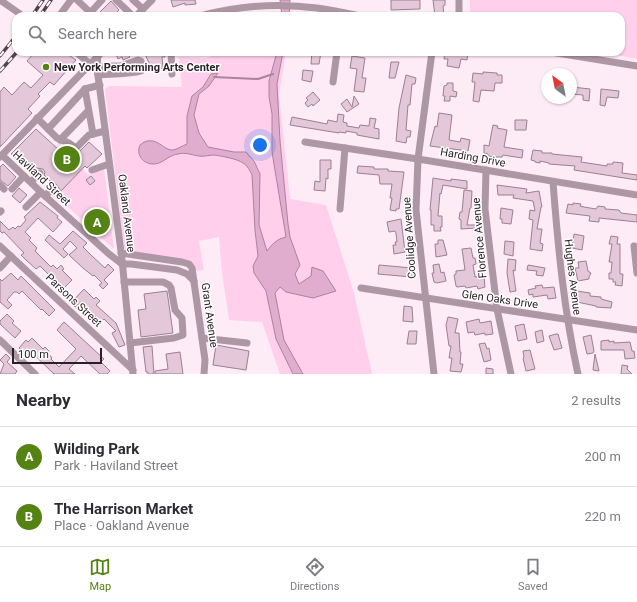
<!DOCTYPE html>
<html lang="en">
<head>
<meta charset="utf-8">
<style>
  body { margin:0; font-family:Roboto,sans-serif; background:#f7f7f7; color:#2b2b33 }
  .compass { position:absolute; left:541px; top:68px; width:36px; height:36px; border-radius:50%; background:#fff; box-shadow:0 1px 3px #0004; rotate:328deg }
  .scale { position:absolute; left:12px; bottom:10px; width:90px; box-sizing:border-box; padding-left:4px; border:2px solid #2b2027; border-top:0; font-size:11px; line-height:14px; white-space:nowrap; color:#2b2027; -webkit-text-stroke:3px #fff; paint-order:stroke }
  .you { position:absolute; left:260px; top:145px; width:14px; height:14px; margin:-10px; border:3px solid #fff; border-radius:50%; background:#1a73e8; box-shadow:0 0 0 6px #1a73e833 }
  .badge { display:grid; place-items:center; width:26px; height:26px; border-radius:50%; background:#548313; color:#fff; font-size:13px; font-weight:700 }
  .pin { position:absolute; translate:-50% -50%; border:2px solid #fff; box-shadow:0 1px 4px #0006 }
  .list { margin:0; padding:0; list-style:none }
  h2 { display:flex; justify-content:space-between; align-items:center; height:52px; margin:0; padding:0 16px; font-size:17px }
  h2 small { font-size:13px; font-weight:400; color:#7c7c81 }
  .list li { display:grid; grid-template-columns:26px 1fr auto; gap:12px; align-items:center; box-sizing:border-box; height:60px; padding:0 16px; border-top:1px solid #e1e1e2 }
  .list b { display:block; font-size:15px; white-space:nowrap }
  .list p { margin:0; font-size:13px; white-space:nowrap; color:#7c7c81 }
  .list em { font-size:13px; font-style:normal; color:#7c7c81 }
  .icon { flex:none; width:22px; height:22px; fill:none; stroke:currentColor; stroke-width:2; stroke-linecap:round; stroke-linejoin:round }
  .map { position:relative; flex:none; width:637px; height:374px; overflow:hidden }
  .search { position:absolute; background:#fff; box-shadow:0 1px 3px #0004; left:12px; right:12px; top:12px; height:44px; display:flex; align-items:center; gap:10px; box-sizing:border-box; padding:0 14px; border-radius:12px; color:#7c7c81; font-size:15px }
  .sheet { height:172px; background:#fff }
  nav { display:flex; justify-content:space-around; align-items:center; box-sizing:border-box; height:56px; border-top:1px solid #e1e1e2; background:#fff; font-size:11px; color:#7c7c81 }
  nav a { display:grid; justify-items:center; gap:2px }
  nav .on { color:#548313 }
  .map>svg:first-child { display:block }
  .green { fill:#ffcfec }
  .water { fill:#e1adce; stroke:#aa839c }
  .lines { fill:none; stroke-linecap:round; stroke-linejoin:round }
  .stream { stroke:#aa839c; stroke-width:2 }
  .building { fill:#e4c7d9; stroke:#9b8091 }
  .minor { stroke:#ae97a5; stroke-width:7 }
  .rail-casing { stroke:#51444c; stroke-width:3.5 }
  .rail { stroke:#fff; stroke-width:2; stroke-dasharray:6; stroke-linecap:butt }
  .poi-dot { fill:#548313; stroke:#fff; stroke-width:1.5 }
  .labels { text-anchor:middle; stroke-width:3; stroke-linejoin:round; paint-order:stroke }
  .poi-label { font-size:11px; font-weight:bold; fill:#2b2027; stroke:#fff; text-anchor:start }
  .street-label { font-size:11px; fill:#2b2027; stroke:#fff }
</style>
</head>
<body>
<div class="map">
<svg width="637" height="374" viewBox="0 0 637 374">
  <rect width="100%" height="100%" fill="#fdebf6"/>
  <g class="green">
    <polygon points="470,0 637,0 637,59 602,52 621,52 621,16 470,16"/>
    <polygon points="216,52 286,52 279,94 290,199 326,205 354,293 372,374 280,374 262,322 229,320 222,272 219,237 199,241 204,270 196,271 190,261 129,252 126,250 124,247 105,89 109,86 182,87 179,57 205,58 216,55"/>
    <polygon points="82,169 89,175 104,169 114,249 56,196"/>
  </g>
  <g class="water">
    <polygon points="280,0 290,0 289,16 282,16"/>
    <path d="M277,52H283L277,84L280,141L288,224L290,237L300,265L295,274L299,284L311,276L312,267L323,271L336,291L313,298L286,292L280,287L275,293L284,340L303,374H293L276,339L266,291L254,273L253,266L258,256L255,230L252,175C250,171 248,166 243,163C238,159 221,156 214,155C209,155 203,157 199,156C191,155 186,152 178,154C168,155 162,165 152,164C142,163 136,154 140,145C154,133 163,150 172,150C176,150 182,146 187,144V116L192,96L203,87L211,74L218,73L209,86L199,94L194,115L199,133L208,147L234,152H246L254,161L260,174L259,225L267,251C272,244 277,239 286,237L272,152V114L269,97V81Z"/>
  </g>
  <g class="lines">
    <polyline class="stream" points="214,77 258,79 273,74"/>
  </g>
  <g class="building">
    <polygon points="171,0 195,0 196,4 185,5 185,3 173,7"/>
    <polygon points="391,0 420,0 420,9 391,10"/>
    <polygon points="433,0 445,0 445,5 443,6 444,15 435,16"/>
    <polygon points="111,1 119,10 113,16 99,16 100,12"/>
    <polygon points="35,52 42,52 47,56 51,52 64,52 76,60 54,85 50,82 38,94 40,96 28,109 32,113 0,147 0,92 4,87 12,95 24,82 31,88 43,75 27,61"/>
    <polygon points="115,52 137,52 129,56 130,57 123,60 122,57 118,59"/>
    <polygon points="144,52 164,52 165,57 162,57 163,68 154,70 152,64 150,65"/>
    <polygon points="312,52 321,52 319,64 311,64"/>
    <polygon points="445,52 468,52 467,60 461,59 459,68 447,66 448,59 444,59"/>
    <polygon points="352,56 365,58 362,78 366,78 364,92 354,91 357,69 350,68"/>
    <polygon points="391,62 399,62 395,78 389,78"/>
    <polygon points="303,70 313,71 311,82 302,80"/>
    <polygon points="483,72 497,73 497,75 502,75 502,83 495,83 494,91 481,90 479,102 473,101 475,82 472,82 473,73 483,74"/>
    <polygon points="406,75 416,78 415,84 412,84 410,105 408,105 406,130 411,131 410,137 407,137 406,143 396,141 399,108"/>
    <polygon points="447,83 453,83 453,91 457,92 456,97 450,96 450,101 444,101 445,96 443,96 444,86 447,85"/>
    <polygon points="572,87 590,89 589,101 583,100 583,95 571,94"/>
    <polygon points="601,89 619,91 618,98 607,97 605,106 600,105"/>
    <polygon points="313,92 320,100 313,106 312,104 308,107 305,103 308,100 306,98"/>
    <polygon points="354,96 359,104 347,112 341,104 347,99 352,107"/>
    <polygon points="439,113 452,115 449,140 460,142 461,138 470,140 468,151 430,146 435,126 437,127"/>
    <polygon points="338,114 344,115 343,122 347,123 347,126 359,128 360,125 369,126 370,118 376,119 374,128 379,129 379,139 357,135 357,133 346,131 346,133 339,132 339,133 290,125 292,117 327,124 328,120 337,122"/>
    <polygon points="515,120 527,120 526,130 515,130"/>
    <polygon points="493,125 498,126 497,128 507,130 504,147 523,150 522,158 503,155 502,157 494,157 488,156 488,154 484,153 484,145 489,146"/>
    <polygon points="36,129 60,151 64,147 76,155 89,142 102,154 87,168 85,166 61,191 56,184 52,183 44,175 45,172 43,169 36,168 32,173 11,154"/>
    <polygon points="533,150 542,151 542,153 552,153 552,154 582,157 581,162 607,166 607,164 613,164 613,162 623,163 622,173 637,175 637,180 574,170 575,166 549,164 549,163 540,161 540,163 535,162 535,161 531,160"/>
    <polygon points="320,160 331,160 331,169 328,169 328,179 326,178 325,191 314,190 315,181 320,182"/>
    <polygon points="3,164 16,177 8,186 0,180 0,167"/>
    <polygon points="358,166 374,167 374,169 388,169 388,171 404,172 399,209 396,209 396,211 390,210 392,198 390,198 392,184 380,184 379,175 357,173"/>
    <polygon points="91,176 95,181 90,185 86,180"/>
    <polygon points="433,178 451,181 451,179 467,181 467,189 443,185 441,194 440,193 438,216 442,216 442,227 440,227 441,231 434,231 434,225 431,225 431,210 430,210"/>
    <polygon points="497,185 527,189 526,193 539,191 542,207 541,207 537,229 542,229 540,243 543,244 542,251 530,249 533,220 529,219 530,210 535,211 533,201 513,198 514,195 498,195"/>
    <polygon points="19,188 27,195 20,203 12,196"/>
    <polygon points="464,190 472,191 471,208 470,208 467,225 476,225 476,228 461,229 461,220 459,219 460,212 462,212"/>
    <polygon points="40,202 58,216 57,218 62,222 53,232 38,218 25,232 31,238 29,240 37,248 35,251 51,267 53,265 57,269 61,265 64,269 62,270 72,280 63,289 40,266 36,269 26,260 21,255 24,253 4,232 2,233 0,231 0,221 9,230 13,227 15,229 18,226 20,227 26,220 24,217"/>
    <polygon points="573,203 581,204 580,206 584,207 596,209 598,206 605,207 605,209 619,210 621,213 637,215 637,222 599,218 599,222 589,221 590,216 566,213 568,204 573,205"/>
    <polygon points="501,208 513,210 511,224 502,223 502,219 500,219"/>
    <polygon points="401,219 405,252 394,254 393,245 396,245 395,242 397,242 396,233 395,231 389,232 387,222"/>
    <polygon points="73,231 87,243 83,247 92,256 105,268 108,264 114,270 104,280 108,284 103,289 99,285 102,283 94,275 93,276 83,268 69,255 77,248 70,241 63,249 68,254 64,258 45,240 49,235 60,244"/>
    <polygon points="574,234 584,236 582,250 572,248"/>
    <polygon points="611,236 618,237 617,244 620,244 620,274 623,274 622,286 615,285 616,282 613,282 613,279 609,279 609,273 611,273 612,262 609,262 612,244 609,244"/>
    <polygon points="438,240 443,240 447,255 436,257 435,244 438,244"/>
    <polygon points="505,241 514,242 513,256 504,254"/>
    <polygon points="471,248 473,258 475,258 476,264 473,265 475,277 484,276 485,287 478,289 477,286 466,288 465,286 457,287 456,286 454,275 456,274 456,271 465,270 462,249"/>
    <polygon points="508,259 516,260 515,271 513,270 516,291 510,292 507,273"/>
    <polygon points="586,261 588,271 591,273 589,277 589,279 578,281 575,268 579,268 578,262"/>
    <polygon points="439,264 441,273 444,272 446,281 437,283 434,282 432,273 434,273 433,265"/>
    <polygon points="379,265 412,268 412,277 378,274"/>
    <polygon points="528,265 545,268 543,276 536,275 537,271 527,270"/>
    <polygon points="11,273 18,280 21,276 55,310 49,316 42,309 41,310 22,291 19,294 17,292 14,292 7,300 12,305 8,309 0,302 0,279 2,281"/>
    <polygon points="542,285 543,288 554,287 556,298 548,299 547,295 533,297 533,294 529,295 528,290 536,288 535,286"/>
    <polygon points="84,289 94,299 96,297 100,301 96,305 116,323 125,345 119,347 112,333 116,331 104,319 98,324 93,320 96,317 81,302 75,307 71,303"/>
    <polygon points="167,291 173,333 141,337 138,310 146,309 144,294"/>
    <polygon points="577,291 590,293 590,296 601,297 601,299 612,302 611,308 596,307 596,306 577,302 578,296 576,296"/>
    <polygon points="404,306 412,307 413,322 403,321"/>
    <polygon points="7,314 14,321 12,323 21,331 15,338 0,324 0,321"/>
    <polygon points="448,317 458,319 455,333 459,333 460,352 461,352 460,364 463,364 461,372 450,371 452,358 449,358 451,346 449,346 446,325"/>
    <polygon points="479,319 480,323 491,321 493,334 485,335 485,333 475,335 474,332 468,333 466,322"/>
    <polygon points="64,322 104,359 101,362 110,371 107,374 100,374 81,356 69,369 75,374 54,374 28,349 25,353 19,348 26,340 28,342 32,338 43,349 45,347 49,351 48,353 52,358 51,359 59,367 76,349 57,330"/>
    <polygon points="524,324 527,339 518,341 515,326"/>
    <polygon points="542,330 544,341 537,343 535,332"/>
    <polygon points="409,331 417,331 416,344 407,344"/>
    <polygon points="556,334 558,334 562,348 554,350 549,336"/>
    <polygon points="591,335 594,351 593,353 587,354 583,337"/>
    <polygon points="609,340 609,342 614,341 614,343 630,342 632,351 634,351 635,358 625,359 624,350 601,350 601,341"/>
    <polygon points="485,343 487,349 489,348 491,360 484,362 479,344"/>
    <polygon points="216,345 249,351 246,370 213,365"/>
    <polygon points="152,346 154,374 148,374 148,372 146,372 143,347"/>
    <polygon points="530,350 535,369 526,371 523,358 524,357 523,351"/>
    <polygon points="180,352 183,374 155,374 155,371 168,369 166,354"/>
    <polygon points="6,354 10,358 7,362 17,371 15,374 0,374 4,364 0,360"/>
    <polygon points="595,354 599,371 593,370"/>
    <polygon points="622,365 628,366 627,369 632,374 621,374"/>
    <polygon points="486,368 493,369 493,374 486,374"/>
  </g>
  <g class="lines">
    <g class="minor">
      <polyline points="0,0 23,16"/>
      <polyline points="77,0 94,16"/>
      <polyline points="116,0 133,16"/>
      <polyline points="133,0 143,9"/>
      <polyline points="459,0 459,16"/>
      <polyline points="90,13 102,0"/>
      <polyline points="59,16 71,0"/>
      <polyline points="136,16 152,0"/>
      <path d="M200,16C237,6 279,3 317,8C332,10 346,13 360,16"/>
      <polyline points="76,52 90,64"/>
      <polyline points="171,52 172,74"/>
      <polyline points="432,52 418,159 416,210 434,374"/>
      <polyline points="551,52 637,66"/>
      <polyline points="98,55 97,68 122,259 133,374"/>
      <path d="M97,68L108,66H120L138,60L141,61L142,66L141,71C127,75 112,73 98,75"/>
      <polyline points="333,82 337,52"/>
      <polyline points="85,89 100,85"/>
      <polyline points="37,118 57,138 69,143 76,148 89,135 105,131"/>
      <polyline points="48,129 85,89 93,134"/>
      <polyline points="60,140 88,111"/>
      <polyline points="305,142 418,159 637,195"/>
      <polyline points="2,155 45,196 109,254 122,264 131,264 177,270 187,274 194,281"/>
      <polyline points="0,157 100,54"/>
      <polyline points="92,170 109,164"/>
      <polyline points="486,170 485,209 497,309 511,374"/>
      <polyline points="31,182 40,173"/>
      <path d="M553,182C558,247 564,311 578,374"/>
      <polyline points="0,185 4,189"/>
      <polyline points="12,189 24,176"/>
      <polyline points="45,196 53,188"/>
      <polyline points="26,207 41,192"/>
      <polyline points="340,209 345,148"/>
      <polyline points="0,212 1,211"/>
      <polyline points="0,246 133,370"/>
      <polyline points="634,246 637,273"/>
      <polyline points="121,253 182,262 189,264 192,268 205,360 204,374"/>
      <polyline points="0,268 11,256"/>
      <polyline points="124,282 163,282 169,285 171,288 175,310 182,318 183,335 174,338 130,343"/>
      <polyline points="361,288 637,330"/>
      <polyline points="202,338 247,343"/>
      <polyline points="0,340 35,374"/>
    </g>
    <defs>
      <g id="rail">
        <polyline points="32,16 43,0"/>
        <polyline points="40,16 51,0"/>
        <polyline points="0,56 16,36"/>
        <polyline points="0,71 17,52"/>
      </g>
    </defs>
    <use href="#rail" class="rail-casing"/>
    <use href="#rail" class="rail"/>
  </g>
  <circle class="poi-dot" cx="46" cy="67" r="4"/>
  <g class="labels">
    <g class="poi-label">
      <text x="54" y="71">New York Performing Arts Center</text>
    </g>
    <g class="street-label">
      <text transform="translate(473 157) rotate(10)" y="4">Harding Drive</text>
      <text transform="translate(42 178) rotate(43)" y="4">Haviland Street</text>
      <text transform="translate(127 213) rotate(83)" y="4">Oakland Avenue</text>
      <text transform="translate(409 238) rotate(-94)" y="4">Coolidge Avenue</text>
      <text transform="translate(479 238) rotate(-95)" y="4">Florence Avenue</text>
      <text transform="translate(573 277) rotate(83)" y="4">Hughes Avenue</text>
      <text transform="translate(500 299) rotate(8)" y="4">Glen Oaks Drive</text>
      <text transform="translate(74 300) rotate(43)" y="4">Parsons Street</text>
      <text transform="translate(210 315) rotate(82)" y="4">Grant Avenue</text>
    </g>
  </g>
</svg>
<svg class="compass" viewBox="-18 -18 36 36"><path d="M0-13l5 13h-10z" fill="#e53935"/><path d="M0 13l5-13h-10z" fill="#7c7c81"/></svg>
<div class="scale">100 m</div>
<div class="you"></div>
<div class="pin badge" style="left:97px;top:222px">A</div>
<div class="pin badge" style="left:67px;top:159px">B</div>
<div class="search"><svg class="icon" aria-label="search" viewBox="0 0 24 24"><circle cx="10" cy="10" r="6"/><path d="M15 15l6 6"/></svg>Search here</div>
</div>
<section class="sheet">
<h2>Nearby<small>2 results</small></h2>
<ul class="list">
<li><span class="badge">A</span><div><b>Wilding Park</b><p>Park · Haviland Street</p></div><em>200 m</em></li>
<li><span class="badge">B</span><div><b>The Harrison Market</b><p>Place · Oakland Avenue</p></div><em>220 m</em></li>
</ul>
</section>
<nav>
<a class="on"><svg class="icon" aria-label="map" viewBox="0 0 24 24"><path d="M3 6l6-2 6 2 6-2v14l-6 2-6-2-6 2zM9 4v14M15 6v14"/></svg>Map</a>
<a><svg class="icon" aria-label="directions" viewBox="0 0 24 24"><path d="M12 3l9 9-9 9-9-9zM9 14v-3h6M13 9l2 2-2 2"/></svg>Directions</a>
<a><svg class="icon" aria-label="saved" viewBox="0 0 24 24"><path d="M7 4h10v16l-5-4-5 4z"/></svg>Saved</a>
</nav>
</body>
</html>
